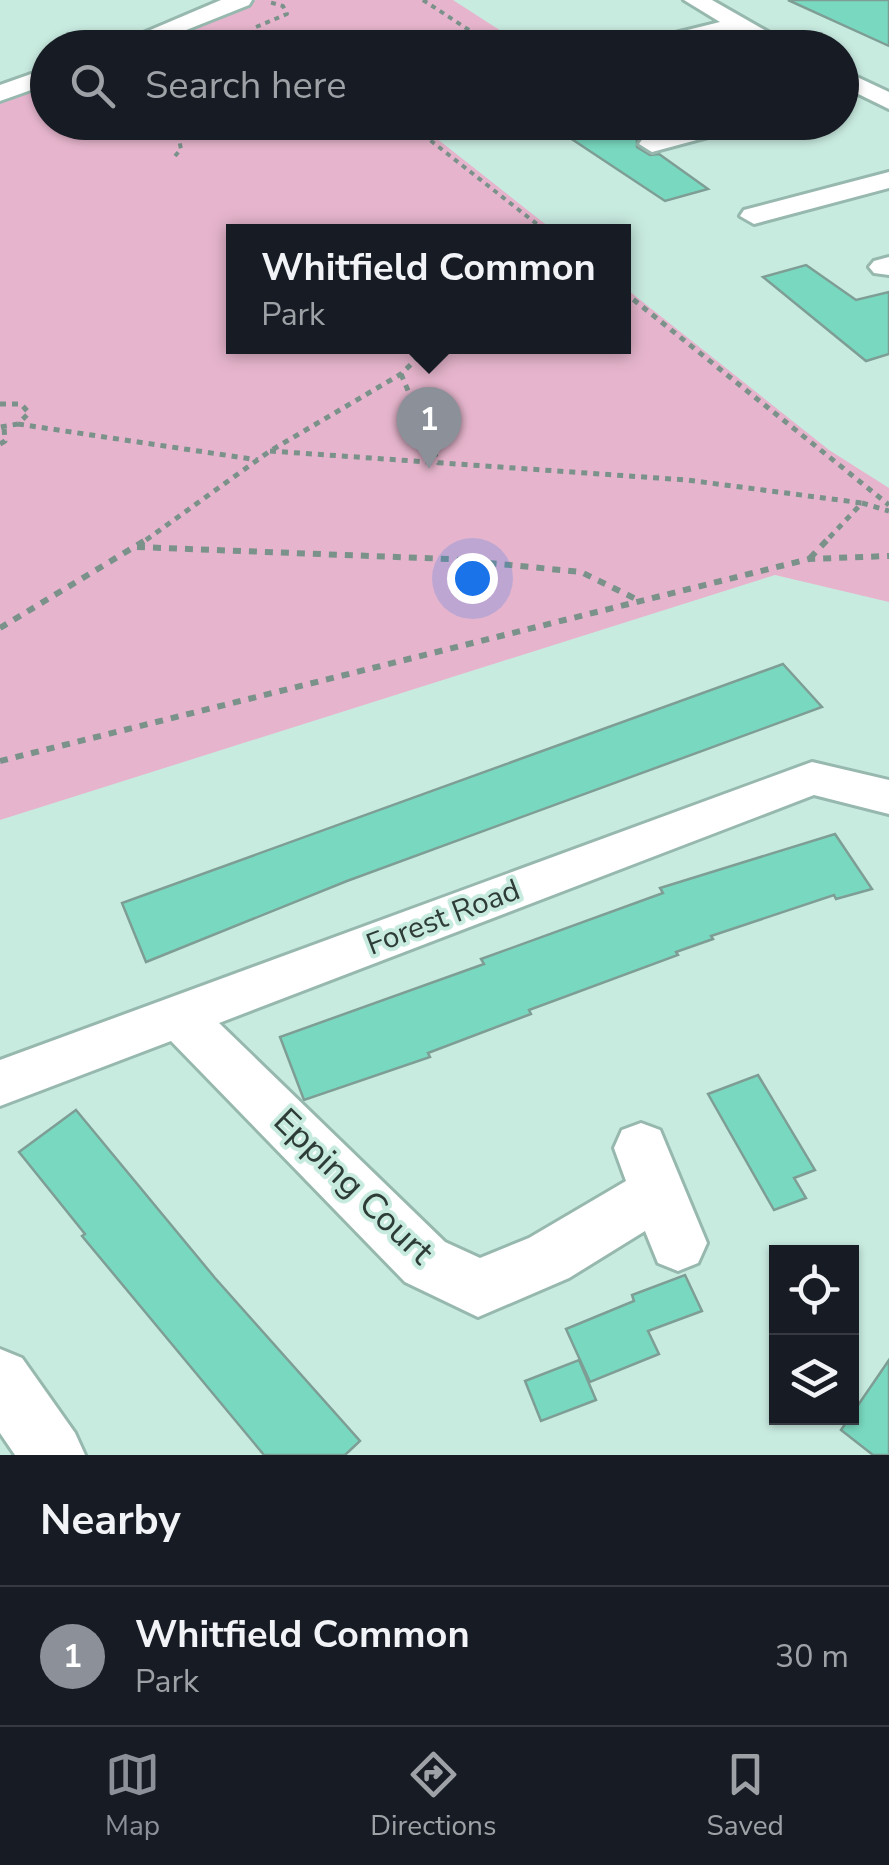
<!DOCTYPE html>
<html lang="en">
<head>
<meta charset="utf-8">
<style>
  body { margin:0; font-family:"Nunito Sans",sans-serif; background:#242831; color:#f1f3f6 }
  .controls { position:absolute; right:30px; bottom:30px; display:grid; overflow:hidden; border-radius:0px; box-shadow:0 2px 8px #0004 }
  .controls button { width:90px; height:90px; display:grid; place-items:center; padding:0; border:0; border-bottom:2px solid #363941; background:#171b24; color:#f1f3f6; font:50px sans-serif }
  .you { position:absolute; left:472px; top:578px; width:35px; height:35px; margin:-25px; border:8px solid #fff; border-radius:50%; background:#1a73e8; box-shadow:0 0 0 15px #1a73e833 }
  .badge { display:grid; place-items:center; width:65px; height:65px; border-radius:50%; background:#8c9099; color:#fff; font-size:32px; font-weight:700 }
  .pin { position:absolute; translate:-50% -82px; filter:drop-shadow(0 2px 5px #0008) }
  .pin::after { content:''; position:absolute; top:52px; width:35px; height:30px; background:inherit; clip-path:polygon(0 0,100% 0,50% 100%) }
  .popup { position:absolute; left:226px; top:224px; width:405px; height:130px; box-sizing:border-box; display:grid; place-content:center; border-radius:0px; background:#171b24; filter:drop-shadow(0 2px 8px #0005); font-size:32px; white-space:nowrap; color:#9ea1a6 }
  .popup b { font-size:38px; color:#f1f3f6 }
  .popup::after { content:''; position:absolute; left:50%; top:100%; margin-left:-20px; border:20px solid transparent; border-top-color:#171b24 }
  .list { margin:0; padding:0; list-style:none }
  h2 { display:flex; justify-content:space-between; align-items:center; height:130px; margin:0; padding:0 40px; font-size:42px }
  h2 small { font-size:32px; font-weight:400; color:#9ea1a6 }
  .list li { display:grid; grid-template-columns:65px 1fr auto; gap:30px; align-items:center; box-sizing:border-box; height:140px; padding:0 40px; border-top:2px solid #363941 }
  .list b { display:block; font-size:38px; white-space:nowrap }
  .list p { margin:0; font-size:32px; white-space:nowrap; color:#9ea1a6 }
  .list em { font-size:32px; font-style:normal; color:#9ea1a6 }
  .icon { flex:none; width:55px; height:55px; fill:none; stroke:currentColor; stroke-width:2; stroke-linecap:round; stroke-linejoin:round }
  .map { position:relative; flex:none; width:889px; height:1455px; overflow:hidden }
  .search { position:absolute; background:#171b24; box-shadow:0 2px 8px #0004; left:30px; right:30px; top:30px; height:110px; display:flex; align-items:center; gap:25px; box-sizing:border-box; padding:0 35px; border-radius:55px; color:#9ea1a6; font-size:38px }
  .sheet { height:270px; background:#171b24 }
  nav { display:flex; justify-content:space-around; align-items:center; box-sizing:border-box; height:140px; border-top:2px solid #363941; background:#171b24; font-size:28px; color:#9ea1a6 }
  nav a { display:grid; justify-items:center; gap:5px }
  nav .on { color:#8c9099 }
  .map>svg:first-child { display:block }
  .green { fill:#e6b5cd }
  .building { fill:#79d9c0; stroke:#7e9e95; stroke-width:2.5 }
  .lines { fill:none; stroke-linecap:round; stroke-linejoin:round }
  .minor-casing { stroke:#97b8ae; stroke-width:6 }
  .path-far2 { stroke:#7a928a; stroke-width:4; stroke-dasharray:5 5; stroke-linecap:butt }
  .path-far1 { stroke:#7a928a; stroke-width:5; stroke-dasharray:6 6; stroke-linecap:butt }
  .path { stroke:#7a928a; stroke-width:6; stroke-dasharray:8 8; stroke-linecap:butt }
  .minor { fill:#fff; fill-rule:evenodd }
  .labels { text-anchor:middle; stroke-width:8; stroke-linejoin:round; paint-order:stroke }
  .street-label { font-size:30px; fill:#2e3c38; stroke:#c8ebe0 }
  .near-street-label { font-size:35px; fill:#2e3c38; stroke:#c8ebe0 }
</style>
</head>
<body>
<div class="map">
<svg width="889" height="1455" viewBox="0 0 889 1455">
  <rect width="100%" height="100%" fill="#c8ebe0"/>
  <g class="green">
    <polygon points="256,0 453,0 526,47 136,48"/>
    <polygon points="47,82 48,122 417,123 554,231 234,232 234,346 624,346 624,287 829,450 889,488 889,602 775,575 0,820 0,101"/>
  </g>
  <g class="building">
    <polygon points="788,0 889,0 889,46"/>
    <polygon points="546,122 611,122 637,140 637,147 650,155 659,154 708,189 665,201"/>
    <polygon points="806,265 856,300 889,292 889,354 866,361 763,277"/>
    <polygon points="783,664 822,707 347,881 146,962 122,903"/>
    <polygon points="835,834 872,889 836,899 834,895 711,936 713,939 676,952 678,955 529,1010 531,1014 428,1053 430,1057 304,1100 280,1037 484,964 481,959 663,893 660,888"/>
    <polygon points="758,1075 815,1170 794,1178 806,1198 774,1210 708,1094"/>
    <polygon points="76,1110 215,1278 360,1441 345,1455 264,1455 82,1236 85,1234 19,1152"/>
    <polygon points="685,1275 702,1311 648,1331 659,1354 590,1382 566,1329 634,1301 632,1295"/>
    <polygon points="579,1360 596,1400 541,1421 525,1381"/>
    <polygon points="889,1360 889,1455 873,1455 841,1430"/>
  </g>
  <g class="lines">
    <defs>
      <g id="minor">
        <polygon points="221,0 252,0 249,5 141,48 108,48"/>
        <polygon points="684,0 712,0 796,48 767,48 737,31 673,48 632,48 635,43 720,22"/>
        <polygon points="48,68 48,84 0,101 0,85"/>
        <polygon points="842,70 889,92 889,109 842,86"/>
        <polygon points="704,122 748,122 745,127 652,152 639,144 643,138"/>
        <polygon points="889,172 889,188 754,224 740,216 744,210"/>
        <polygon points="889,257 889,275 874,273 869,267 874,261"/>
        <polygon points="812,762 889,780 889,814 814,795 219,1023 445,1242 480,1258 529,1238 626,1181 614,1148 622,1130 641,1123 660,1130 707,1243 698,1263 678,1271 658,1263 645,1231 569,1278 478,1317 405,1282 171,1041 0,1106 0,1060"/>
        <polygon points="0,1349 22,1358 75,1433 85,1455 15,1455 0,1433"/>
      </g>
    </defs>
    <use href="#minor" class="minor-casing"/>
    <g class="path-far2">
      <polyline points="423,0 492,45 481,48"/>
      <polyline points="256,27 287,14 283,6 269,2"/>
      <polyline points="217,48 230,36"/>
      <polyline points="407,122 547,232"/>
      <polyline points="175,156 181,149 177,130 195,122"/>
    </g>
    <g class="path-far1">
      <polyline points="624,292 889,505"/>
      <polyline points="401,374 439,464"/>
      <polyline points="0,404 21,404 29,413 18,424 0,427"/>
      <polyline points="18,424 258,460"/>
      <polyline points="0,444 5,441 4,427"/>
      <polyline points="270,451 687,480 862,503 827,540"/>
      <polyline points="862,503 889,511"/>
      <polyline points="146,540 270,451 401,374 430,346"/>
    </g>
    <g class="path">
      <polyline points="137,547 449,559 581,572 638,600"/>
      <polyline points="810,558 829,538"/>
      <polyline points="0,628 149,538"/>
      <polyline points="0,761 809,559 889,556"/>
    </g>
    <use href="#minor" class="minor"/>
  </g>
  <g class="labels">
    <g class="street-label">
      <text transform="translate(443 917) rotate(-21)" y="10">Forest Road</text>
    </g>
    <g class="near-street-label">
      <text transform="translate(354 1186) rotate(44)" y="12">Epping Court</text>
    </g>
  </g>
</svg>
<div class="controls">
<button><svg class="icon" aria-label="locate" viewBox="0 0 24 24"><circle cx="12" cy="12" r="6"/><path d="M12 2v4M12 18v4M2 12h4M18 12h4"/></svg></button>
<button><svg class="icon" aria-label="layers" viewBox="0 0 24 24"><path d="M12 4l9 5-9 5-9-5zM3 14l9 5 9-5"/></svg></button>
</div>
<div class="you"></div>
<div class="pin badge" style="left:429px;top:469px">1</div>
<div class="popup"><b>Whitfield Common</b>Park</div>
<div class="search"><svg class="icon" aria-label="search" viewBox="0 0 24 24"><circle cx="10" cy="10" r="6"/><path d="M15 15l6 6"/></svg>Search here</div>
</div>
<section class="sheet">
<h2>Nearby<small></small></h2>
<ul class="list">
<li><span class="badge">1</span><div><b>Whitfield Common</b><p>Park</p></div><em>30 m</em></li>
</ul>
</section>
<nav>
<a class="on"><svg class="icon" aria-label="map" viewBox="0 0 24 24"><path d="M3 6l6-2 6 2 6-2v14l-6 2-6-2-6 2zM9 4v14M15 6v14"/></svg>Map</a>
<a><svg class="icon" aria-label="directions" viewBox="0 0 24 24"><path d="M12 3l9 9-9 9-9-9zM9 14v-3h6M13 9l2 2-2 2"/></svg>Directions</a>
<a><svg class="icon" aria-label="saved" viewBox="0 0 24 24"><path d="M7 4h10v16l-5-4-5 4z"/></svg>Saved</a>
</nav>
</body>
</html>
